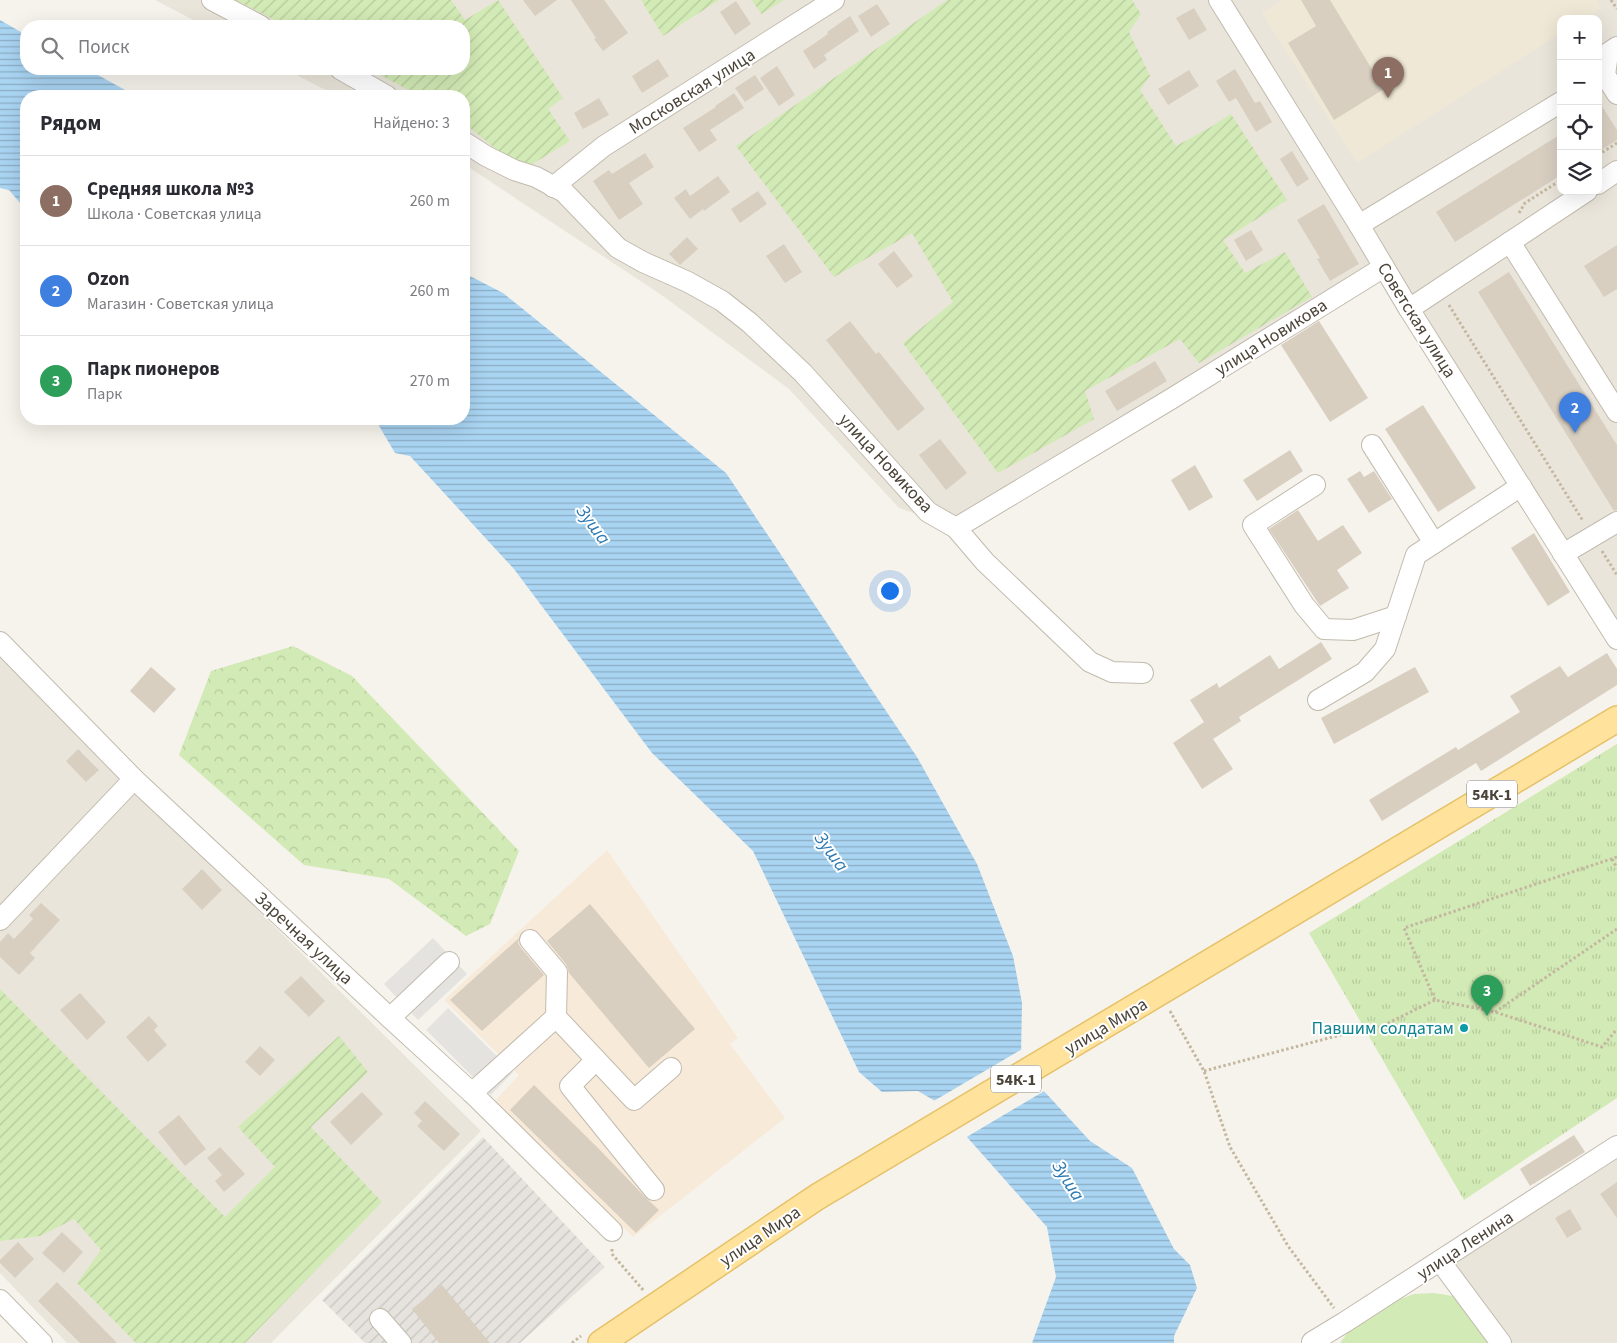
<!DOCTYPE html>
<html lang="ru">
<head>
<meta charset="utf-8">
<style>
  body { margin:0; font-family:"Source Sans 3",sans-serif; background:#f7f7f7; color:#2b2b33 }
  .controls { position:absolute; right:15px; top:15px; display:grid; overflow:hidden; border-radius:10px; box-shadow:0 5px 20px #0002 }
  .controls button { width:45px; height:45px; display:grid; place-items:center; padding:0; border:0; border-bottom:1px solid #e1e1e2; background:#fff; color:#2b2b33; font:25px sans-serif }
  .you { position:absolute; left:889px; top:590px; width:18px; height:18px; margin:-12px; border:4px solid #fff; border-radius:50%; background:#1a73e8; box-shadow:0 0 0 8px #1a73e833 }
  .badge { display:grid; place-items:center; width:32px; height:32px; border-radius:50%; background:#0f766e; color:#fff; font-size:16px; font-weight:700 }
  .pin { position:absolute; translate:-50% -41px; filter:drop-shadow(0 1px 2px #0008) }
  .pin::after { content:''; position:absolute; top:26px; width:18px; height:15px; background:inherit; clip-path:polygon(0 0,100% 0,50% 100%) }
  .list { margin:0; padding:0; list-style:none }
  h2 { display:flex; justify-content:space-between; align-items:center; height:65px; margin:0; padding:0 20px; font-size:21px }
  h2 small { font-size:16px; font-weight:400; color:#7c7c81 }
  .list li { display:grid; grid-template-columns:32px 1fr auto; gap:15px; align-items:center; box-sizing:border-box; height:90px; padding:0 20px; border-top:1px solid #e1e1e2 }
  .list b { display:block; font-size:19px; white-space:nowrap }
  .list p { margin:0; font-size:16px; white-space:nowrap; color:#7c7c81 }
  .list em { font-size:16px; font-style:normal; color:#7c7c81 }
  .icon { flex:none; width:28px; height:28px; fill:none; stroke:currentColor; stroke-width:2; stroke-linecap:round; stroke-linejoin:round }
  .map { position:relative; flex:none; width:1617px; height:1343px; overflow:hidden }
  .search { position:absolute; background:#fff; box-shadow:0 5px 20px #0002; left:20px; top:20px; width:450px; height:55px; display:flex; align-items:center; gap:12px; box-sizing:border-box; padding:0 18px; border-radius:20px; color:#7c7c81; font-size:19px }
  .panel { position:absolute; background:#fff; box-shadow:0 5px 20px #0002; left:20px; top:90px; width:450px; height:335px; border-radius:20px }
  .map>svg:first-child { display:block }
  .residential { fill:#eae5da; fill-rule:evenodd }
  .commercial { fill:#f7ead8 }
  .industrial { fill:url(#industrial-furrows) }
  .education { fill:#efe8d6 }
  .forest { fill:url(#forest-crowns) }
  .park { fill:url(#park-tufts) }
  .garden { fill:url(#garden-furrows) }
  .pitch { fill:#d2eab5 }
  .parking { fill:#e5e3e0 }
  .water { fill:url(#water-rules) }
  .pier { fill:#f6f3ec }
  .building { fill:#d8cfc1 }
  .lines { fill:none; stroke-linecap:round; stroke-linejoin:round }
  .minor-casing { stroke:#c2bbae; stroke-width:22 }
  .major-casing { stroke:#e6c16a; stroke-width:28 }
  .path { stroke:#c4b79f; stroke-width:3; stroke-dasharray:2.5 2.5; stroke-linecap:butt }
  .minor { stroke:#fff; stroke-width:20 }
  .major { stroke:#ffe39c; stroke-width:25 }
  .culture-dot { fill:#0f9aa8; stroke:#fff; stroke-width:2 }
  .labels { text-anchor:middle; stroke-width:4; stroke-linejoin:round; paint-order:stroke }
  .shield { fill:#fff; stroke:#817c74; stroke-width:1 }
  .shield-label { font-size:16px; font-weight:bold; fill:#4b4439 }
  .street-label { font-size:18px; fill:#4b4439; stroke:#fff }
  .culture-label { font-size:18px; fill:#0d838f; stroke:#fff; text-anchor:end }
  .water-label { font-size:19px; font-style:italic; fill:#2e7ab2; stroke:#fff }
</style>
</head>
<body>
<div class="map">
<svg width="1617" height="1343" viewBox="0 0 1617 1343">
  <defs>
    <pattern id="industrial-furrows" width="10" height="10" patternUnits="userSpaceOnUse" patternTransform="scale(1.25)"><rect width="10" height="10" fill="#e6e2dd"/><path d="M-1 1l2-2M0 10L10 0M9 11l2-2" fill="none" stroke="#c7c3be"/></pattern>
    <pattern id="forest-crowns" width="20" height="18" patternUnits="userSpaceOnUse" patternTransform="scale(1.25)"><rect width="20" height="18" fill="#d2eab5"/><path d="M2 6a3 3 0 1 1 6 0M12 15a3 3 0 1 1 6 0" fill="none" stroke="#b6ca9c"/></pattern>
    <pattern id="park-tufts" width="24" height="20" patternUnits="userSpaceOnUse" patternTransform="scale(1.25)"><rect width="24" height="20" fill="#d2eab5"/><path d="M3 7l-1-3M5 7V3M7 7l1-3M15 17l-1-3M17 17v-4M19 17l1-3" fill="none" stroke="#b6ca9c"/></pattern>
    <pattern id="garden-furrows" width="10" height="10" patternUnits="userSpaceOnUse" patternTransform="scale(1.25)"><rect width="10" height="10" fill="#d2eab5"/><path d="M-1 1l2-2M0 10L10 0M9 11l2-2" fill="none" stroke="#b6ca9c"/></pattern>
    <pattern id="water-rules" width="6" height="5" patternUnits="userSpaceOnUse" patternTransform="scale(1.25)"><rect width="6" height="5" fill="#a9d4f2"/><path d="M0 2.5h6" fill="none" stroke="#8caec5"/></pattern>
  </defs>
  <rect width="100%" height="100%" fill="#f6f3ec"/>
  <g class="residential">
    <path d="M155,0H1617V639L1384,267L956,528L899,508L789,389L663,296L464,164V96H337L285,69H464V26H205ZM1561,19H1598V191H1561Z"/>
    <polygon points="0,655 481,1131 271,1343 67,1343 0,1273"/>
    <polygon points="1617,1146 1617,1343 1499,1343 1440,1261"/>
  </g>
  <polygon class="commercial" points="607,850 738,1038 730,1044 785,1118 633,1237 494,1102 519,1075 444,1000"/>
  <polygon class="industrial" points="483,1137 605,1267 520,1343 365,1343 322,1300"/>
  <polygon class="education" points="1283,0 1596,0 1601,8 1583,19 1561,19 1561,33 1357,163 1262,13"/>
  <polygon class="forest" points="293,646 352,676 519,851 490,924 466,936 389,879 304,865 179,755 211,671"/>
  <polygon class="park" points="1617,744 1617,1098 1464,1200 1309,933"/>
  <g class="garden">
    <polygon points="236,0 451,0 465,20 498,0 563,98 548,109 570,141 531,165 507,158 464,123 464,96 420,96 369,69 464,69 464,26 286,26"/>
    <polygon points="641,0 719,0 663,36"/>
    <polygon points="752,0 784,0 761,14"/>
    <polygon points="947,0 1132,0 1141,14 1129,32 1150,76 1140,90 1176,146 1209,128 1231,114 1287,200 1223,240 1245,273 1285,252 1312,297 1199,363 1180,339 1085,391 1094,419 998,473 903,343 953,302 912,233 834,277 736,146"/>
    <polygon points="0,989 225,1217 275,1167 238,1127 339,1036 368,1072 311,1127 382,1202 245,1343 136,1343 77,1283 101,1250 74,1219 40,1236 0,1241"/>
  </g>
  <polygon class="pitch" points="1434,1293 1453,1296 1473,1312 1495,1343 1340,1343 1349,1331 1395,1301 1414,1294"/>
  <g class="parking">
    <polygon points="433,938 467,974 418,1020 384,984"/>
    <polygon points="448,1008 513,1072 491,1095 426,1030"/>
  </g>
  <g class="water">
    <polygon points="0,20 26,35 26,69 87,69 136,96 26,96 26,210 9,190 0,188"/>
    <polygon points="464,273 503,293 726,473 917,757 977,864 1013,956 1022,1003 1021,1055 1031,1077 1090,1141 1132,1168 1174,1249 1190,1265 1197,1288 1174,1336 1174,1343 1032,1343 1056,1277 1047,1227 935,1101 918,1091 882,1092 859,1072 753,851 652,753 514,569 410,456 395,453 375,419 464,419"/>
  </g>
  <polygon class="pier" points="1024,1048 1024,1055 1033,1075 1046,1090 965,1138 932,1102"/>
  <g class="building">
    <polygon points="523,0 557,0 535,16"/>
    <polygon points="571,0 604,0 628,33 603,51 594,39 596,38"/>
    <polygon points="1301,0 1330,0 1384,89 1334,120 1288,43 1316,26"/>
    <polygon points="736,1 751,24 735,35 720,12"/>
    <polygon points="877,4 890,24 871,37 858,16"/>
    <polygon points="1194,8 1207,30 1189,40 1176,18"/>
    <polygon points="850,16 859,31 824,55 827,60 814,69 803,51 828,34 827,32"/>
    <polygon points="658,59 669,76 642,93 632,76"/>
    <polygon points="777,66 795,95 779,106 760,78"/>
    <polygon points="1235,69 1255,103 1260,101 1272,122 1256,132 1236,98 1229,102 1216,81"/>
    <polygon points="1189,70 1199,86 1168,105 1158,89"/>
    <polygon points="755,75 764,89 745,102 735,88"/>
    <polygon points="734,93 744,108 710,130 717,140 699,152 683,128 716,107 715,106"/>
    <polygon points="599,98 609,115 583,129 574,113"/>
    <polygon points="1598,100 1617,130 1617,140 1598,152"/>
    <polygon points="1561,134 1561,175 1455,242 1436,212"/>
    <polygon points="1292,151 1309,179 1297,187 1280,159"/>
    <polygon points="645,153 654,167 629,183 643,204 619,220 593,181 609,170 612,174"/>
    <polygon points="718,176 730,192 704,211 703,209 690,219 674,198 686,189 690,196"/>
    <polygon points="758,191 767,204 740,223 731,209"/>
    <polygon points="1324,204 1359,264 1330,281 1317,259 1320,258 1297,220"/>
    <polygon points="1251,230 1263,250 1246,261 1234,240"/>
    <polygon points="687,237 698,249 680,265 669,254"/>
    <polygon points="784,244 802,272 785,283 766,256"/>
    <polygon points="1617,245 1617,289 1604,297 1584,266"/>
    <polygon points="894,251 913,276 897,288 878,264"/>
    <polygon points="1509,272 1617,445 1617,510 1614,511 1478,292"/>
    <polygon points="850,321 876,354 879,352 925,409 898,431 826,340"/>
    <polygon points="1319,321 1368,398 1330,422 1281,345"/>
    <polygon points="1155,361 1167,381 1117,411 1105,391"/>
    <polygon points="1423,405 1476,488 1438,512 1385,429"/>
    <polygon points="940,439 967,473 946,490 919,455"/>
    <polygon points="1290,450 1303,471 1257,501 1243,480"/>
    <polygon points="1195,465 1213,497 1189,511 1171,480"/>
    <polygon points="1360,471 1364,477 1374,471 1392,499 1369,513 1347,479"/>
    <polygon points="1298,510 1318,541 1343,525 1362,553 1337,570 1349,588 1320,606 1269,529"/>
    <polygon points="1534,533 1570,592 1548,606 1511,548"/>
    <polygon points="1321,642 1332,659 1239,717 1241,721 1213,739 1233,769 1202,789 1173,743 1204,722 1190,700 1217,683 1219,688 1270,655 1279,669"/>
    <polygon points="1607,653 1617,669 1617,685 1481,771 1476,763 1382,821 1369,800 1456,747 1458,750 1520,712 1510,696 1560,666 1568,677"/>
    <polygon points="151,667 176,689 154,713 130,691"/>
    <polygon points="1415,667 1429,692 1334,744 1321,718"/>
    <polygon points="78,749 99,770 86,782 66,761"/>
    <polygon points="202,869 222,890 202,910 182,889"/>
    <polygon points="41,903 60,920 30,953 35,958 19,975 0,957 0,942 8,933 14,939 33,919 29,915"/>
    <polygon points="590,904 695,1029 649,1068 569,973 566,964 547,941"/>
    <polygon points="519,938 518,943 521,948 544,975 482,1031 450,1000"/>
    <polygon points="301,976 325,1001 309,1017 284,992"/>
    <polygon points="80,993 106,1022 87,1040 60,1010"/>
    <polygon points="149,1016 158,1026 154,1030 167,1045 148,1062 126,1037"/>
    <polygon points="260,1046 275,1060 260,1076 245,1062"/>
    <polygon points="534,1085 598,1148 645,1197 659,1210 636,1233 510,1110"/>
    <polygon points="362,1092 383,1114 351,1145 330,1122"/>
    <polygon points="425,1101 460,1134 444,1151 417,1126 422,1121 414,1113"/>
    <polygon points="179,1115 206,1149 185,1166 158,1132"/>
    <polygon points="1574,1135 1585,1152 1530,1186 1520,1169"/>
    <polygon points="220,1147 245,1174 224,1192 215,1181 222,1175 207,1158"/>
    <polygon points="1617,1182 1617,1218 1600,1194"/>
    <polygon points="1570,1209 1582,1229 1567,1238 1555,1218"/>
    <polygon points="62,1232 83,1252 64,1273 42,1253"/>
    <polygon points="18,1242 34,1259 15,1278 0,1263 0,1260"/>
    <polygon points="57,1282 77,1302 117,1343 80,1343 38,1301"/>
    <polygon points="442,1285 490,1343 439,1343 412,1309"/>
  </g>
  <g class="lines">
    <defs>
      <g id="minor">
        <polyline points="212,0 261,26"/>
        <polyline points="1219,0 1359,225 1409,309 1617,639"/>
        <polyline points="340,69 387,96"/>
        <polyline points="1605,75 1608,53 1617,47"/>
        <polyline points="1598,79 1605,75 1617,94"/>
        <polyline points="464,142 486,156 514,170 536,177 564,192 618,248 643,262 688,282 722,301 750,323 803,373 928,512 956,528 985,562 1090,662 1112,672 1143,673"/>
        <polyline points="1598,184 1617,171"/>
        <polyline points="553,187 604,146 834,0"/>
        <polyline points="1359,225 1561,102"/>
        <polyline points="1510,242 1617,412"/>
        <polyline points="1409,309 1587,191"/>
        <polyline points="1372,445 1434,543"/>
        <polyline points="1315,485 1253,525 1304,605 1324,629 1353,630 1396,616"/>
        <polyline points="956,528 1171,399 1384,267"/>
        <polyline points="1563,554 1617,522"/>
        <polyline points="0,642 134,779 390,1018 472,1093 612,1231"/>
        <polyline points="1318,700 1365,672 1385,649 1416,555 1521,486"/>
        <polyline points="0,920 134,779"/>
        <polyline points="530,940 557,972 556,1017"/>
        <polyline points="390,1018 449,962"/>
        <polyline points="596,1060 570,1086 654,1190"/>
        <polyline points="472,1093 556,1017 634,1100 671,1068"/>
        <polyline points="1440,1261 1501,1343"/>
        <polyline points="0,1300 42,1343"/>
        <polyline points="380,1319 401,1343"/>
        <polyline points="1312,1342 1345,1322 1617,1146"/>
      </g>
      <polyline id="major" points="601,1343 817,1197 1617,719"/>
    </defs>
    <use href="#minor" class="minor-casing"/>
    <use href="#major" class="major-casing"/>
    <g class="path">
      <polyline points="1611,0 1617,9"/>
      <polyline points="1598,155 1617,143"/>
      <polyline points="1519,213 1525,203 1561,180"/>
      <polyline points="1449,305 1583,521"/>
      <polyline points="1602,551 1617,575"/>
      <polyline points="1617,857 1404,928 1435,1000 1495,1012 1602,1047 1617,1029"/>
      <polyline points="1612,859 1617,868"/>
      <polyline points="1170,1011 1204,1071 1230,1147 1288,1246 1334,1308"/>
      <polyline points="1495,1012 1617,929"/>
      <polyline points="1204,1071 1344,1034 1380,1027 1435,1000"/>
      <polyline points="612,1249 612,1254 644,1291"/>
      <polyline points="572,1343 581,1336"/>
    </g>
    <use href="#minor" class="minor"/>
    <use href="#major" class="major"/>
  </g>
  <circle class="culture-dot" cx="1464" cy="1028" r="5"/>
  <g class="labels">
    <g class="shield">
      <rect x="1467" y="780.5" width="50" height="27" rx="4"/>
      <rect x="991" y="1065.5" width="50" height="27" rx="4"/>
    </g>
    <g class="shield-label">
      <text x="1492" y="800">54К-1</text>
      <text x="1016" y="1085">54К-1</text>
    </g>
    <g class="street-label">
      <text transform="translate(692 91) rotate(-32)" y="6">Московская улица</text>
      <text transform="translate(1417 320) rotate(58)" y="6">Советская улица</text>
      <text transform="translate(1271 337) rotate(-32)" y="6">улица Новикова</text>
      <text transform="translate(886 463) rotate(47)" y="6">улица Новикова</text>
      <text transform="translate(304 938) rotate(43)" y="6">Заречная улица</text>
      <text transform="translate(1106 1026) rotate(-31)" y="6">улица Мира</text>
      <text transform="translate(760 1236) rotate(-34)" y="6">улица Мира</text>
      <text transform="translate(1465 1245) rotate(-33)" y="6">улица Ленина</text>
    </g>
    <g class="culture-label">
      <text x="1454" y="1034">Павшим солдатам</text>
    </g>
    <g class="water-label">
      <text transform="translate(594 524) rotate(54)" y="7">Зуша</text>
      <text transform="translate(832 851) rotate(54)" y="7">Зуша</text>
      <text transform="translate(1069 1180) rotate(58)" y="7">Зуша</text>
    </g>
  </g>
</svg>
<div class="controls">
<button>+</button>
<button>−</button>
<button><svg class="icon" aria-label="locate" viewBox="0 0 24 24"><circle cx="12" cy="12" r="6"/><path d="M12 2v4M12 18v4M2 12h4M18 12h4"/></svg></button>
<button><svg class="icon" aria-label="layers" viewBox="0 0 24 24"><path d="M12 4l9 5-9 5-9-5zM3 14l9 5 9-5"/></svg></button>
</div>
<div class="you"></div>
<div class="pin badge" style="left:1388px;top:98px;background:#8d6e63">1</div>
<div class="pin badge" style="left:1575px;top:433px;background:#3f7fe0">2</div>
<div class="pin badge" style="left:1487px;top:1016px;background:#2e9e5b">3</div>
<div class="search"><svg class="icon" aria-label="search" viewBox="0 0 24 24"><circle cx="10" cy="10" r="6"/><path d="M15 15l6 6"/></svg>Поиск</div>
<section class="panel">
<h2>Рядом<small>Найдено: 3</small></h2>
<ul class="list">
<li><span class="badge" style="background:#8d6e63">1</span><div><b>Средняя школа №3</b><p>Школа · Советская улица</p></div><em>260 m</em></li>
<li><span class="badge" style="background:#3f7fe0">2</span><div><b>Ozon</b><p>Магазин · Советская улица</p></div><em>260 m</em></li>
<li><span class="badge" style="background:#2e9e5b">3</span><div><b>Парк пионеров</b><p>Парк</p></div><em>270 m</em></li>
</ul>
</section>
</div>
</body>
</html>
